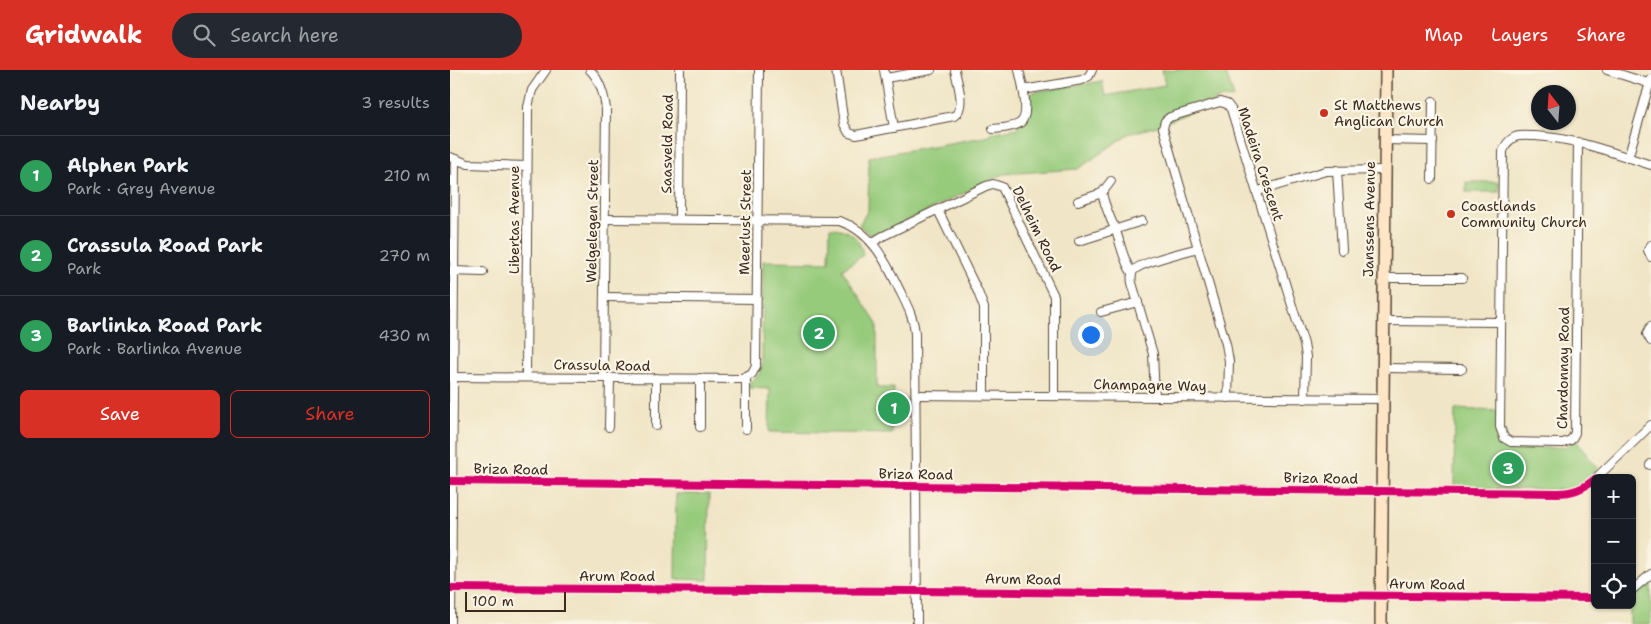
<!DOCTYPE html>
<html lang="en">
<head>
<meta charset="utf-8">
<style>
  body { margin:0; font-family:"Shantell Sans",sans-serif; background:#242831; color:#f1f3f6 }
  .controls { position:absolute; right:15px; bottom:15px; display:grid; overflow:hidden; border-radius:8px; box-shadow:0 1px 4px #0004 }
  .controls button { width:45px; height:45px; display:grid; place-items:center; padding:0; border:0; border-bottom:1px solid #363941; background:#171b24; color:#f1f3f6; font:25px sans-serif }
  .compass { position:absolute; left:1081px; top:15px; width:45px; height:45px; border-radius:50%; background:#171b24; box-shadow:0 1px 4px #0004; rotate:343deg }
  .scale { position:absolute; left:15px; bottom:12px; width:101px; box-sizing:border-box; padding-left:5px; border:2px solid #3b2a1e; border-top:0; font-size:14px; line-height:18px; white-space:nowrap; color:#3b2a1e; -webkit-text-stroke:4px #fcf5e5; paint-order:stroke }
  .you { position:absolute; left:640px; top:264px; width:18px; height:18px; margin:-12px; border:4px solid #fff; border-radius:50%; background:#1a73e8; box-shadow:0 0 0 8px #1a73e833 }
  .badge { display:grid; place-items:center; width:32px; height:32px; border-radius:50%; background:#d93025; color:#fff; font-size:16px; font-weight:700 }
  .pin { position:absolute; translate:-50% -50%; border:2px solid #fff; box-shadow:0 1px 5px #0006 }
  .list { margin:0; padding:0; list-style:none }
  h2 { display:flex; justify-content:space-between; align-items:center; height:65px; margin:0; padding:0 20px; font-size:21px }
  h2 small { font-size:16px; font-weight:400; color:#9ea1a6 }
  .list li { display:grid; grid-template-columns:32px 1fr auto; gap:15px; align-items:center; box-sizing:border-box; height:80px; padding:0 20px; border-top:1px solid #363941 }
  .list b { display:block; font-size:19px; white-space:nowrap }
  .list p { margin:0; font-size:16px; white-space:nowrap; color:#9ea1a6 }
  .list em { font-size:16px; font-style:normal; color:#9ea1a6 }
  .actions { display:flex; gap:10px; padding:15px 20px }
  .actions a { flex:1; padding:11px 0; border:1px solid #d93025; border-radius:8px; text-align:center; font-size:18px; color:#d93025 }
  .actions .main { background:#d93025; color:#fff }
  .icon { flex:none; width:28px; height:28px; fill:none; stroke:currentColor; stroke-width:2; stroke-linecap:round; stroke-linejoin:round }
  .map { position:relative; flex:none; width:1201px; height:554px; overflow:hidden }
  header { display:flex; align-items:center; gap:30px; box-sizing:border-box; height:70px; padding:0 25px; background:#d93025; color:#fff }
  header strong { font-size:24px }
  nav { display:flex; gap:28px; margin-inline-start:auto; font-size:18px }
  .search { width:350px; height:45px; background:#242831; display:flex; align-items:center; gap:12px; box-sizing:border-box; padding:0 18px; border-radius:28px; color:#9ea1a6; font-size:19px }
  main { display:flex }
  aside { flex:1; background:#171b24 }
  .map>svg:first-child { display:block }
  .green { fill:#97cb7c; stroke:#697a4d }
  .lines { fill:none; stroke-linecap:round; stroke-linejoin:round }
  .street-casing { stroke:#564637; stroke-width:10 }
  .secondary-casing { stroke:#564637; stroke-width:14 }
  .street { stroke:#fff; stroke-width:8 }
  .secondary { stroke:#fde5c5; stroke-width:11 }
  .cycleway-casing { stroke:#fcf5e5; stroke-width:11 }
  .cycleway { stroke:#d6006c; stroke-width:8 }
  .poi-dot { fill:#c8321e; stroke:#fcf5e5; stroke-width:2 }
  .labels { text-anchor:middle; stroke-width:4.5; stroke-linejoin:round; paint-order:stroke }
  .poi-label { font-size:14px; fill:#3b2a1e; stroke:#fcf5e5; text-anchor:start }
  .street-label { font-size:14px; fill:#3b2a1e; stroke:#fcf5e5 }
</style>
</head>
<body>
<header>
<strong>Gridwalk</strong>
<div class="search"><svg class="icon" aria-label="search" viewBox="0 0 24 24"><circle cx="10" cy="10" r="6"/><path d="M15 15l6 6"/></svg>Search here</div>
<nav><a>Map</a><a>Layers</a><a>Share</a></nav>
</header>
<main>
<aside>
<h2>Nearby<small>3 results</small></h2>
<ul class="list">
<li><span class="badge" style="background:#2e9e5b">1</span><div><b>Alphen Park</b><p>Park · Grey Avenue</p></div><em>210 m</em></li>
<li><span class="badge" style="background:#2e9e5b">2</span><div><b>Crassula Road Park</b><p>Park</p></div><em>270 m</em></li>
<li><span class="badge" style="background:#2e9e5b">3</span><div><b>Barlinka Road Park</b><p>Park · Barlinka Avenue</p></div><em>430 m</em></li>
</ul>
<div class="actions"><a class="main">Save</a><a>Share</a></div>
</aside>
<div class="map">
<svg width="1201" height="554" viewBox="0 0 1201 554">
  <rect width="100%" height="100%" fill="#fcf5e5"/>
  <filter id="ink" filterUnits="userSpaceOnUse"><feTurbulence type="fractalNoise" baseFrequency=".02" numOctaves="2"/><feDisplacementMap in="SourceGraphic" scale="10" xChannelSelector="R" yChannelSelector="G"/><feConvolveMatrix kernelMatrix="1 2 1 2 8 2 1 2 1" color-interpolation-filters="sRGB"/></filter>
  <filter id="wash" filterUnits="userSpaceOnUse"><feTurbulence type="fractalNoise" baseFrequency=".0096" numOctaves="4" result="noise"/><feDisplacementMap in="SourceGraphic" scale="20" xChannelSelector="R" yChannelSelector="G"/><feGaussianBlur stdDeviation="1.12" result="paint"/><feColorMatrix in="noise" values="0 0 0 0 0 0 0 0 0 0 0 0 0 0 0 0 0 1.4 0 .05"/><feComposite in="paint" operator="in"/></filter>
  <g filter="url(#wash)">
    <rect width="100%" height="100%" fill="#f0e5c6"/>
    <g class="green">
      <polygon points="712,0 775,0 784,27 769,29 711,55 678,64 628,99 553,104 432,163 420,165 409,155 418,140 419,87 540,66 540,63 567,58 579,26 584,22 652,11 655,26 715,15"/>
      <rect x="1016" y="112" width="33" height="10"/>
      <path d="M380,158C398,158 410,167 413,185L392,200L427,254V318H444L443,329L462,330V347H442V364L319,362L320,319L299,318L300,312L307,307L312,298L313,191L379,192Z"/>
      <path d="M1005,339L1048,341C1048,351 1045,364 1053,372C1061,379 1106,379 1116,376C1120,375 1122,372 1125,369L1149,401L1137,413L1118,420L1004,418Z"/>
      <polygon points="226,424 259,424 258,510 225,509"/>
      <polygon points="1201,509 1201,554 1180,554 1180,535 1182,535 1182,525"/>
    </g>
  </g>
  <g filter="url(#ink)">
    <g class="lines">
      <defs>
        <g id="street">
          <path d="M140,0C150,10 154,24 156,39L153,307"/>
          <path d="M386,0L394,54L399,63L406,65L504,46C517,37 507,13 505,0"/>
          <polyline points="434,0 444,58"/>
          <polyline points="1157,0 1201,14"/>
          <polyline points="436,8 481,0"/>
          <polyline points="573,20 632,10 639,6 642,0"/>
          <path d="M543,59C551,58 563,58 570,53C581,45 572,13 569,0"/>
          <polyline points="935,70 983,71"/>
          <path d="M1128,72L1125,363L1121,370L1113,373L1061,372L1054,368L1050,357L1053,81C1056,75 1058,70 1065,67C1071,65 1079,66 1085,66C1125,68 1163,83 1201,95"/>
          <polyline points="0,87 18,94 77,96"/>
          <polyline points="1178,88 1201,9"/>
          <polyline points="887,100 892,180"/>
          <polyline points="982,109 983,31"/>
          <path d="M661,111L652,123C655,137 660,148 666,161C671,175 673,190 682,203"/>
          <polyline points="808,121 876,101 935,100"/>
          <polyline points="628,131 652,123"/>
          <polyline points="488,140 528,222 534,238 534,325"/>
          <path d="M155,149L389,151C422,161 436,192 450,221C457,235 464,248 465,264L467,554"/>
          <polyline points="229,149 230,0"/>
          <polyline points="629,171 692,151"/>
          <polyline points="422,173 431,167 536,116 543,114 552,117 604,226 604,326"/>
          <polyline points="1201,175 1198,180 1201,187"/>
          <polyline points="0,201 33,202"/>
          <polyline points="934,208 1012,208"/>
          <polyline points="154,227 306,229"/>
          <polyline points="651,242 688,232"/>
          <polyline points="933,251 1051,252"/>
          <polyline points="1201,256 1197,264 1201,271"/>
          <polyline points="933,298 1012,299"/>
          <polyline points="76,306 78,37 82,20 96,0"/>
          <polyline points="0,307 292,309 302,304 306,296 309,0"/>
          <polyline points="296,308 296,359"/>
          <polyline points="466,325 933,329"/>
          <path d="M705,327L703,284L682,213C681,208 681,205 683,201C690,192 735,182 748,178"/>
          <polyline points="778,328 779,291 776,274 713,58 715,51 720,47 770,32 777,34 781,39 854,274 856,287 855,329"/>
          <polyline points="206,356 206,308"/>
          <polyline points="159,357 160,307"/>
          <polyline points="250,357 250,308"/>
          <polyline points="1200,395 1201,394"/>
          <polyline points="1146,408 1201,355"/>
          <path d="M0,411L1107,423C1123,423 1133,419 1145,409"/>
          <polyline points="0,518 467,521 1145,528"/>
          <polyline points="1182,520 1201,504"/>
          <polyline points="1,554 5,90"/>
        </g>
        <polyline id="secondary" points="931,554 936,0"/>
      </defs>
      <use href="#street" class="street-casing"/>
      <use href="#secondary" class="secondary-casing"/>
      <use href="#street" class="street"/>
      <use href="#secondary" class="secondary"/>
      <defs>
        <g id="cycleway">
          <path d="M0,411L1107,423C1123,423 1133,419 1145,409"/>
          <polyline points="0,518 467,521 1145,528"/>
        </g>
      </defs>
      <use href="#cycleway" class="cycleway-casing"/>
      <use href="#cycleway" class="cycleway"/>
    </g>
  </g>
  <g class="poi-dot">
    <circle cx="874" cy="43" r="5"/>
    <circle cx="1001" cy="144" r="5"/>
  </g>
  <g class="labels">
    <g class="poi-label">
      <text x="884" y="40">St Matthews<tspan x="884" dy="16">Anglican Church</tspan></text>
      <text x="1011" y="141">Coastlands<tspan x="1011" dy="16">Community Church</tspan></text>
    </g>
    <g class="street-label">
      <text transform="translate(217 74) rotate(-89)" y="5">Saasveld Road</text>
      <text transform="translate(811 94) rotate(72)" y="5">Madeira Crescent</text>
      <text transform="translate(919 149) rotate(-89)" y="5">Janssens Avenue</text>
      <text transform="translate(64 150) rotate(-90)" y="5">Libertas Avenue</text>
      <text transform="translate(142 151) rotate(-89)" y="5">Welgelegen Street</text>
      <text transform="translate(295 152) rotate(-89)" y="5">Meerlust Street</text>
      <text transform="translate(587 159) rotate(64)" y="5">Delheim Road</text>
      <text transform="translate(152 295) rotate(1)" y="5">Crassula Road</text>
      <text transform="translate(1113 298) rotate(-89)" y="5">Chardonnay Road</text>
      <text transform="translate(700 315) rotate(1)" y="5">Champagne Way</text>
      <text transform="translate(61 399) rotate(1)" y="5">Briza Road</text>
      <text transform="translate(466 404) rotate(1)" y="5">Briza Road</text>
      <text transform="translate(871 408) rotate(1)" y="5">Briza Road</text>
      <text x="167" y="511">Arum Road</text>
      <text transform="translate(573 509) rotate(1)" y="5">Arum Road</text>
      <text transform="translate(977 514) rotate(1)" y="5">Arum Road</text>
    </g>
  </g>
</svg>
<div class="controls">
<button>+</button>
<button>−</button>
<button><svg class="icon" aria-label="locate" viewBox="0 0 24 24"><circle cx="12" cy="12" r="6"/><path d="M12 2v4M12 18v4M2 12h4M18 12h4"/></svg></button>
</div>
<svg class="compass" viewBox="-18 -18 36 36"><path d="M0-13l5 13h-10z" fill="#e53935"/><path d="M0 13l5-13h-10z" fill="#9ea1a6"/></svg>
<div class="scale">100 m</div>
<div class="you"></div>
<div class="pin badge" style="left:444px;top:338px;background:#2e9e5b">1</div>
<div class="pin badge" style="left:369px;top:263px;background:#2e9e5b">2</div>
<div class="pin badge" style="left:1058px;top:398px;background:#2e9e5b">3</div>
</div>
</main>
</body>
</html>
